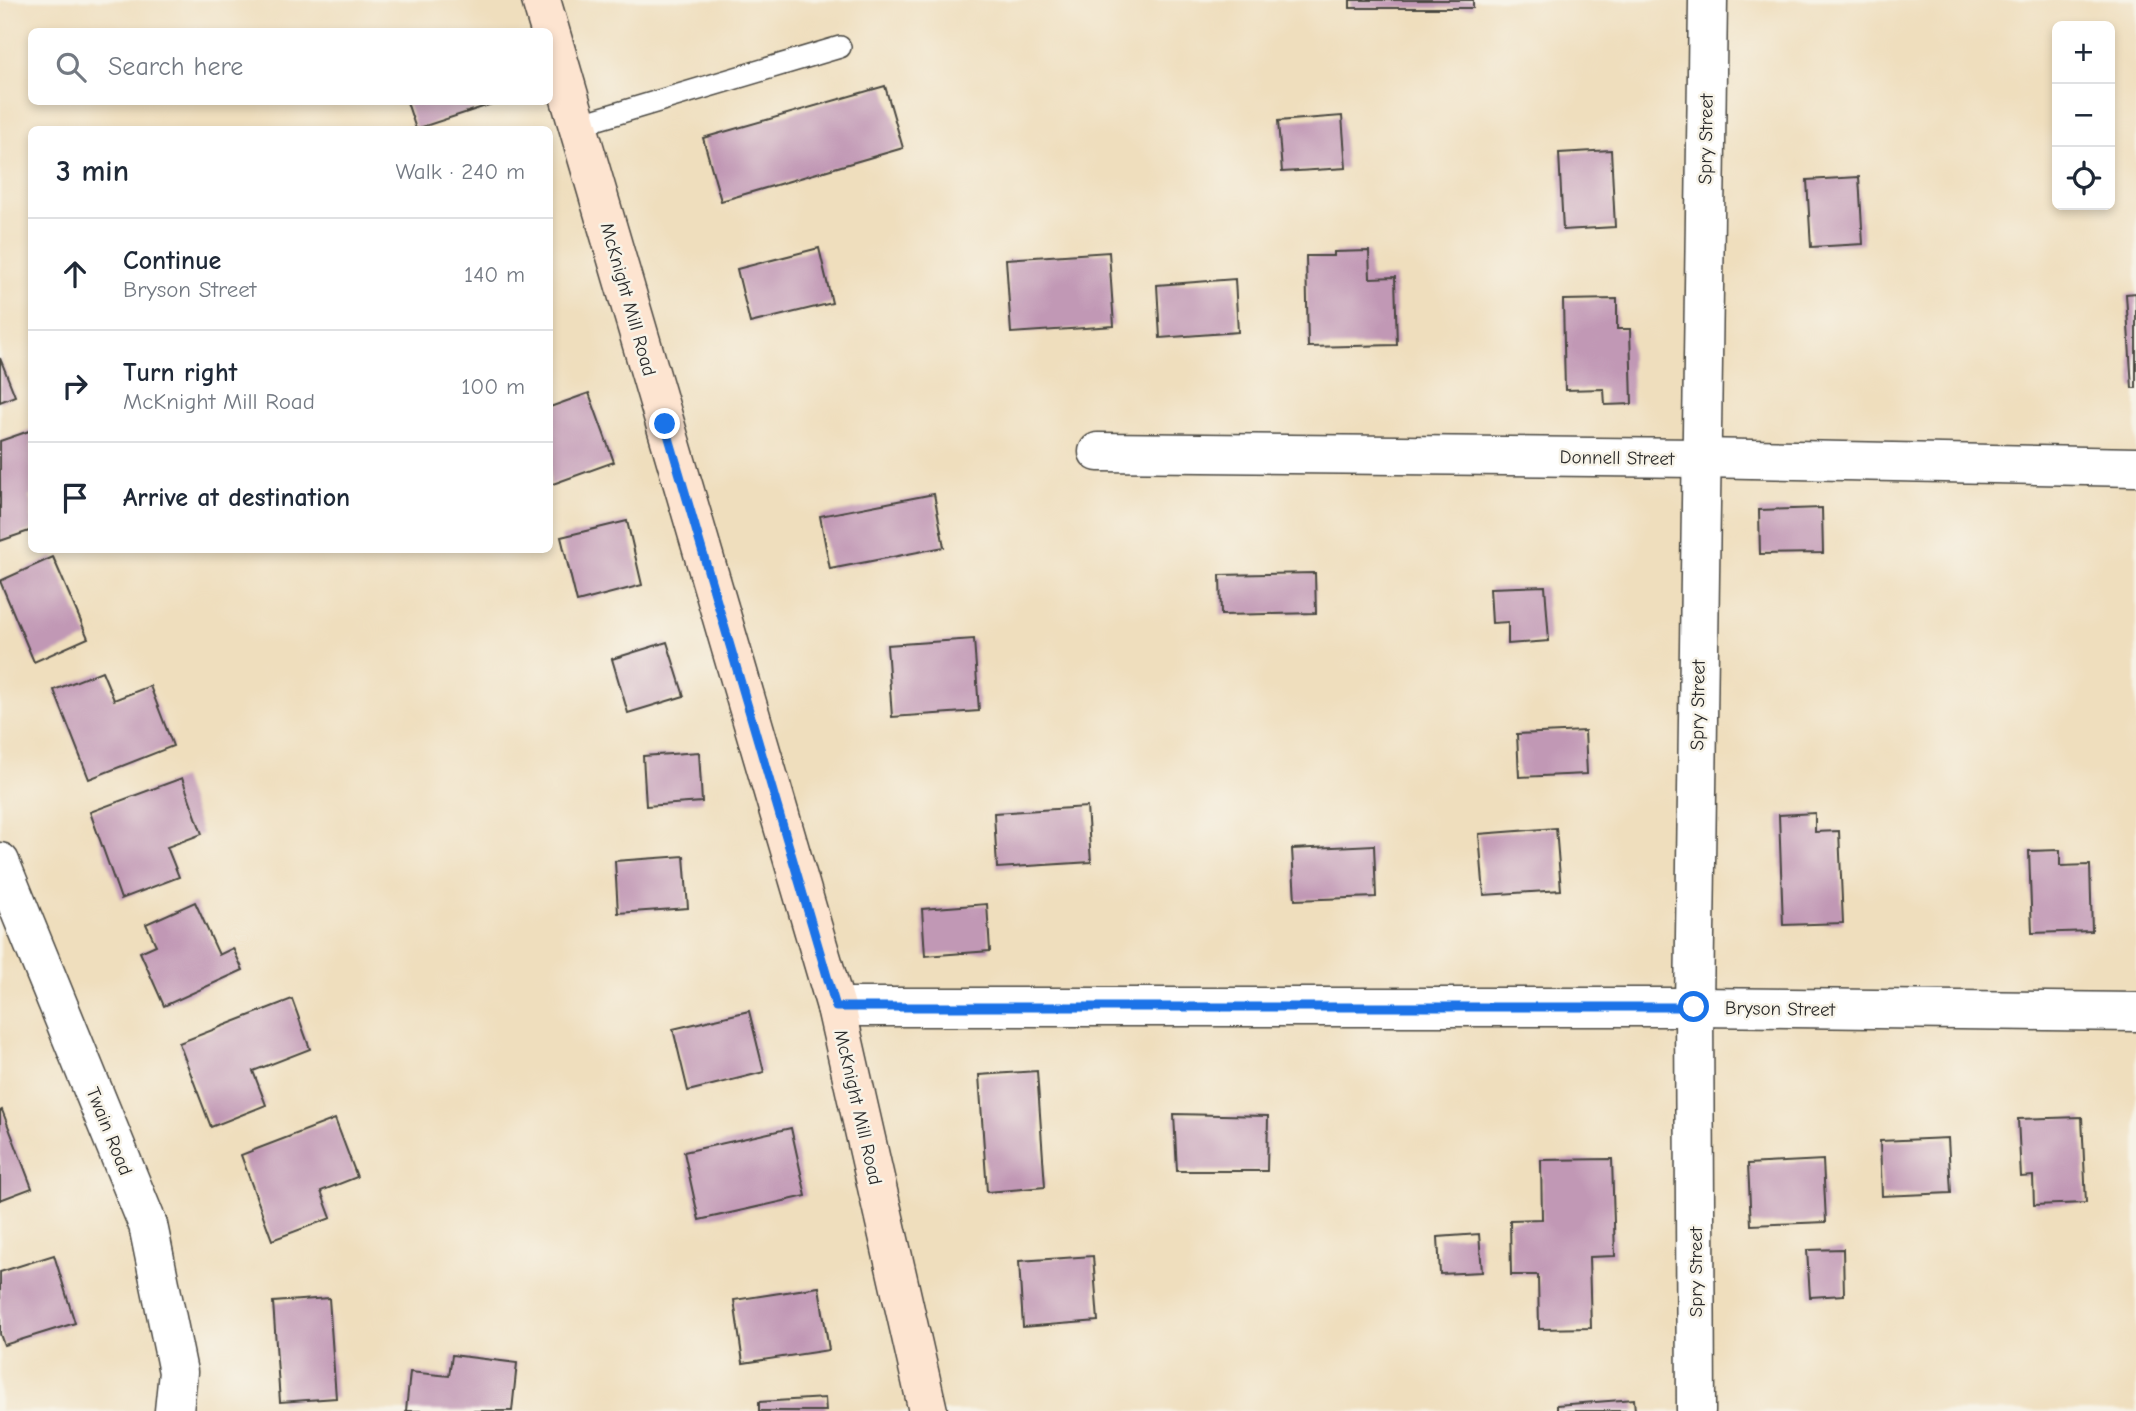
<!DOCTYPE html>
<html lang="en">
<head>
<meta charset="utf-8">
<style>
  body { margin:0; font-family:"Comic Neue",sans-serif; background:#f2f2f3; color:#1f2937 }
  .controls { position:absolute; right:21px; top:21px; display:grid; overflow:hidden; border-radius:10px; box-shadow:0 4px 10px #0003 }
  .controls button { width:63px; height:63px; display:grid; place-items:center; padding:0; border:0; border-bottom:2px solid #e0e1e3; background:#fff; color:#1f2937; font:35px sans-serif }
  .stop { position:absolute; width:21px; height:21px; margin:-16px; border:5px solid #1a73e8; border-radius:50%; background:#fff }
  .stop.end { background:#1a73e8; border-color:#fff; box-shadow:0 2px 7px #0008 }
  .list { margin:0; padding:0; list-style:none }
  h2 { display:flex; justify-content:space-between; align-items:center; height:91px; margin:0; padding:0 28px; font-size:30px }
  h2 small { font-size:23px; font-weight:400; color:#747a83 }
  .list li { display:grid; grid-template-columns:46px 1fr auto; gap:21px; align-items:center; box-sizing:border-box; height:112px; padding:0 28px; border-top:2px solid #e0e1e3 }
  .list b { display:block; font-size:26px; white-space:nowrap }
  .list p { margin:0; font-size:23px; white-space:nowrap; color:#747a83 }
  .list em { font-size:23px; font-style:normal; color:#747a83 }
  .icon { flex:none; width:38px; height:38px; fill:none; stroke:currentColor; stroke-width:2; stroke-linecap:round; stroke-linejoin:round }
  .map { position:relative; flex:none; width:2136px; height:1411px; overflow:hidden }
  .search { position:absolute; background:#fff; box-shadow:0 4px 10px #0003; left:28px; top:28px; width:525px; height:77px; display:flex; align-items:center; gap:18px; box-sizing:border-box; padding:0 24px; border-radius:10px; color:#747a83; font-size:26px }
  .panel { position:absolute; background:#fff; box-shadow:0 4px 10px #0003; left:28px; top:126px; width:525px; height:427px; border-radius:10px }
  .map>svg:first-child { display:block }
  .building { fill:#c198b5 }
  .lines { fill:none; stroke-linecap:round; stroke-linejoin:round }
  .lane-casing { stroke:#484641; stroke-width:24 }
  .street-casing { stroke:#484641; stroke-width:41 }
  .secondary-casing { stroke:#484641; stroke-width:41 }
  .lane { stroke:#fff; stroke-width:21 }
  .street { stroke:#fff; stroke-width:38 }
  .secondary { stroke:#fde4d0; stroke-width:38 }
  .route { stroke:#1a73e8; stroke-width:9 }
  .labels { text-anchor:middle; stroke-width:5; stroke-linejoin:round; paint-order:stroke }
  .street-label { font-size:19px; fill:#2b2b2b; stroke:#f7f3e8 }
</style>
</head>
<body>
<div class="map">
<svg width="2136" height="1411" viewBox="0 0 2136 1411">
  <rect width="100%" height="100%" fill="#f7f3e8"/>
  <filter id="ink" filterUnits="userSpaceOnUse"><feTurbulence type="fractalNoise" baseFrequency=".0143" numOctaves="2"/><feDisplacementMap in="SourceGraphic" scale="14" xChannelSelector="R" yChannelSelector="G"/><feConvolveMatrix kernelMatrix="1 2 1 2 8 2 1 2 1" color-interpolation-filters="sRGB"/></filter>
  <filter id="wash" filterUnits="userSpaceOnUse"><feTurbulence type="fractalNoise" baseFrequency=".00686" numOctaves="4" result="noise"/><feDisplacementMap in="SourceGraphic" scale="28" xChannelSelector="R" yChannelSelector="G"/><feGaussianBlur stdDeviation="1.57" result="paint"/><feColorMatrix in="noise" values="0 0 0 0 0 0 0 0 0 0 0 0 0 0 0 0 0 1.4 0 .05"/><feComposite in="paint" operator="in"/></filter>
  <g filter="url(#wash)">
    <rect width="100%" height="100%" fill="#efdebd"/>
    <g id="blocks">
      <g class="building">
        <rect x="1350" y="0" width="123" height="8"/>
        <polygon points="885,86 903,148 721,201 703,138"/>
        <polygon points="407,102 498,102 416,129"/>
        <polygon points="1342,116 1346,168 1282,172 1278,121"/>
        <polygon points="1611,150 1615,227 1563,230 1559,153"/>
        <polygon points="1859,177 1863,244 1811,247 1807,180"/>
        <polygon points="819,248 832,303 750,323 737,269"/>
        <polygon points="1369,251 1370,278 1395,277 1397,345 1308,347 1306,256 1334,256 1334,252"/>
        <polygon points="1109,252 1114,326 1011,333 1006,259"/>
        <polygon points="1235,279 1238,332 1160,338 1157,285"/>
        <polygon points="2136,293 2136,388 2132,388 2126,294"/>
        <polygon points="1617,299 1617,329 1630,329 1632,404 1605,405 1604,389 1565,390 1563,300"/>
        <polygon points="0,358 15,396 0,402"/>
        <polygon points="589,393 614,462 550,485 550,407"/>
        <polygon points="32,430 32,496 29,497 32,505 32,530 0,541 0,441"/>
        <polygon points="934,494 944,547 830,569 820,516"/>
        <polygon points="1822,508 1823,553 1760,554 1759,510"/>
        <polygon points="627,521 642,585 577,602 561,537"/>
        <polygon points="53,557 88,638 34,662 0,581"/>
        <polygon points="1315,573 1316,613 1221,615 1220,575"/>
        <polygon points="1545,586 1549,641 1508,644 1508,622 1492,623 1490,588"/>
        <polygon points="974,639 979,711 892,717 887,645"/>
        <polygon points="667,642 684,696 628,713 612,659"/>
        <polygon points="102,671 114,700 150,686 173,746 89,779 54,690"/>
        <polygon points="1585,731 1587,774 1519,777 1517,734"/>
        <polygon points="699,752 702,802 646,806 643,756"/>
        <polygon points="182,778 202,834 167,847 179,877 121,899 90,812"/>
        <polygon points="1087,807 1091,862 997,868 994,813"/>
        <polygon points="1815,813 1815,832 1839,831 1843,923 1783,925 1779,815"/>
        <polygon points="1556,828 1561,890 1484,895 1479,834"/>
        <polygon points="1374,845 1376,897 1295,900 1292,849"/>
        <polygon points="2060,850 2060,866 2090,865 2092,931 2032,933 2029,851"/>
        <polygon points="684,856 688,908 618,913 615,861"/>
        <polygon points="195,902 219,955 233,948 243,970 164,1006 140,952 156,945 146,924"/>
        <polygon points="987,904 990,951 925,956 922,909"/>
        <polygon points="292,999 310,1049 253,1071 266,1105 211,1127 179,1043"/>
        <polygon points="749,1011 764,1072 688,1091 673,1029"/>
        <polygon points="1037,1071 1045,1187 987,1192 979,1075"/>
        <polygon points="2,1110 32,1188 0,1200 0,1111"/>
        <polygon points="1174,1114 1268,1116 1267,1171 1177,1171"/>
        <polygon points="2082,1117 2086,1203 2034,1205 2033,1176 2021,1177 2018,1119"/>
        <polygon points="335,1119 357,1177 321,1191 331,1218 272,1240 241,1155"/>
        <polygon points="791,1128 806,1196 699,1220 684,1152"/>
        <polygon points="1948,1138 1951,1193 1882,1196 1880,1141"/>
        <polygon points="1612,1159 1615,1256 1589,1257 1591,1328 1539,1329 1538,1275 1511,1275 1510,1220 1542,1219 1541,1160"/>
        <polygon points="1823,1160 1826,1222 1751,1225 1748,1164"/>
        <polygon points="1479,1234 1482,1272 1440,1274 1438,1237"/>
        <polygon points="1843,1249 1844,1295 1810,1297 1807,1250"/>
        <polygon points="54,1255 75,1323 4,1345 0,1334 0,1272"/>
        <polygon points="1093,1256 1098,1321 1023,1327 1019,1261"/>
        <polygon points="819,1287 829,1350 743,1363 734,1300"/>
        <polygon points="329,1298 336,1398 280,1402 273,1302"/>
        <polygon points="452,1355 517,1363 512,1411 406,1411 410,1372 449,1376"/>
        <polygon points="825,1398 826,1411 759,1411 759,1402"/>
        <polygon points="1634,1399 1635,1411 1557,1411 1557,1405"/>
      </g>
    </g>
  </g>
  <g filter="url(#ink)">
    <use href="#blocks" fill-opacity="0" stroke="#484641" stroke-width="2"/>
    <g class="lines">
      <defs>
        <polyline id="lane" points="578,125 840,47"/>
        <g id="street">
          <polyline points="1098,452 1700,458 2136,467"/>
          <polyline points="0,862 148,1225 178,1372 174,1411"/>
          <polyline points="836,1007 1694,1007 2136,1012"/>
          <polyline points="1696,1411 1694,1007 1708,0"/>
        </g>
        <polyline id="secondary" points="541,0 836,1007 928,1411"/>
      </defs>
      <use href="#lane" class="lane-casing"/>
      <use href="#street" class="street-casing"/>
      <use href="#secondary" class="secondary-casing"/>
      <use href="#lane" class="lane"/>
      <use href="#street" class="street"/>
      <use href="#secondary" class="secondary"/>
    </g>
  </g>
  <g class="lines" filter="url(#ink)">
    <polyline class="route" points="665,424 836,1007 1694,1007"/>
  </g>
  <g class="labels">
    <g class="street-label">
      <text transform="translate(1705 139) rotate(-89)" y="7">Spry Street</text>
      <text transform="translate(629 299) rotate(74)" y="7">McKnight Mill Road</text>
      <text transform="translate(1617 457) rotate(1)" y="7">Donnell Street</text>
      <text transform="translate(1697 705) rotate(-89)" y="7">Spry Street</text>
      <text transform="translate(1780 1008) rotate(1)" y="7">Bryson Street</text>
      <text transform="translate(859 1107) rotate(77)" y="7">McKnight Mill Road</text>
      <text transform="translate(110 1131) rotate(68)" y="7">Twain Road</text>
      <text transform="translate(1695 1272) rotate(-90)" y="7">Spry Street</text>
    </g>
  </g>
</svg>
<div class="controls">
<button>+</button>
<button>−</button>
<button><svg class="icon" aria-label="locate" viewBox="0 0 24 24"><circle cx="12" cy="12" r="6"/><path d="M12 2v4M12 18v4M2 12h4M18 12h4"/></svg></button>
</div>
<div class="stop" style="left:1694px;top:1007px"></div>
<div class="stop end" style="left:665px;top:424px"></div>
<div class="search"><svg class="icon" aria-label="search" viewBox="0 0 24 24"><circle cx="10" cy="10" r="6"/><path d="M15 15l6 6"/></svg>Search here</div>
<section class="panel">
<h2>3 min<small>Walk · 240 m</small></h2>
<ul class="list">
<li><svg class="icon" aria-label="ahead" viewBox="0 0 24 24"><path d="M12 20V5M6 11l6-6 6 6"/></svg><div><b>Continue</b><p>Bryson Street</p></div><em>140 m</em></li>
<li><svg class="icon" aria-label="right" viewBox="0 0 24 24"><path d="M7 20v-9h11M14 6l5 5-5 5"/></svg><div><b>Turn right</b><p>McKnight Mill Road</p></div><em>100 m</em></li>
<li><svg class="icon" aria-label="arrive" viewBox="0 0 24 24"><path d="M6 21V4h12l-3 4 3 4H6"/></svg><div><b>Arrive at destination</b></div></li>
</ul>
</section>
</div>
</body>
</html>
